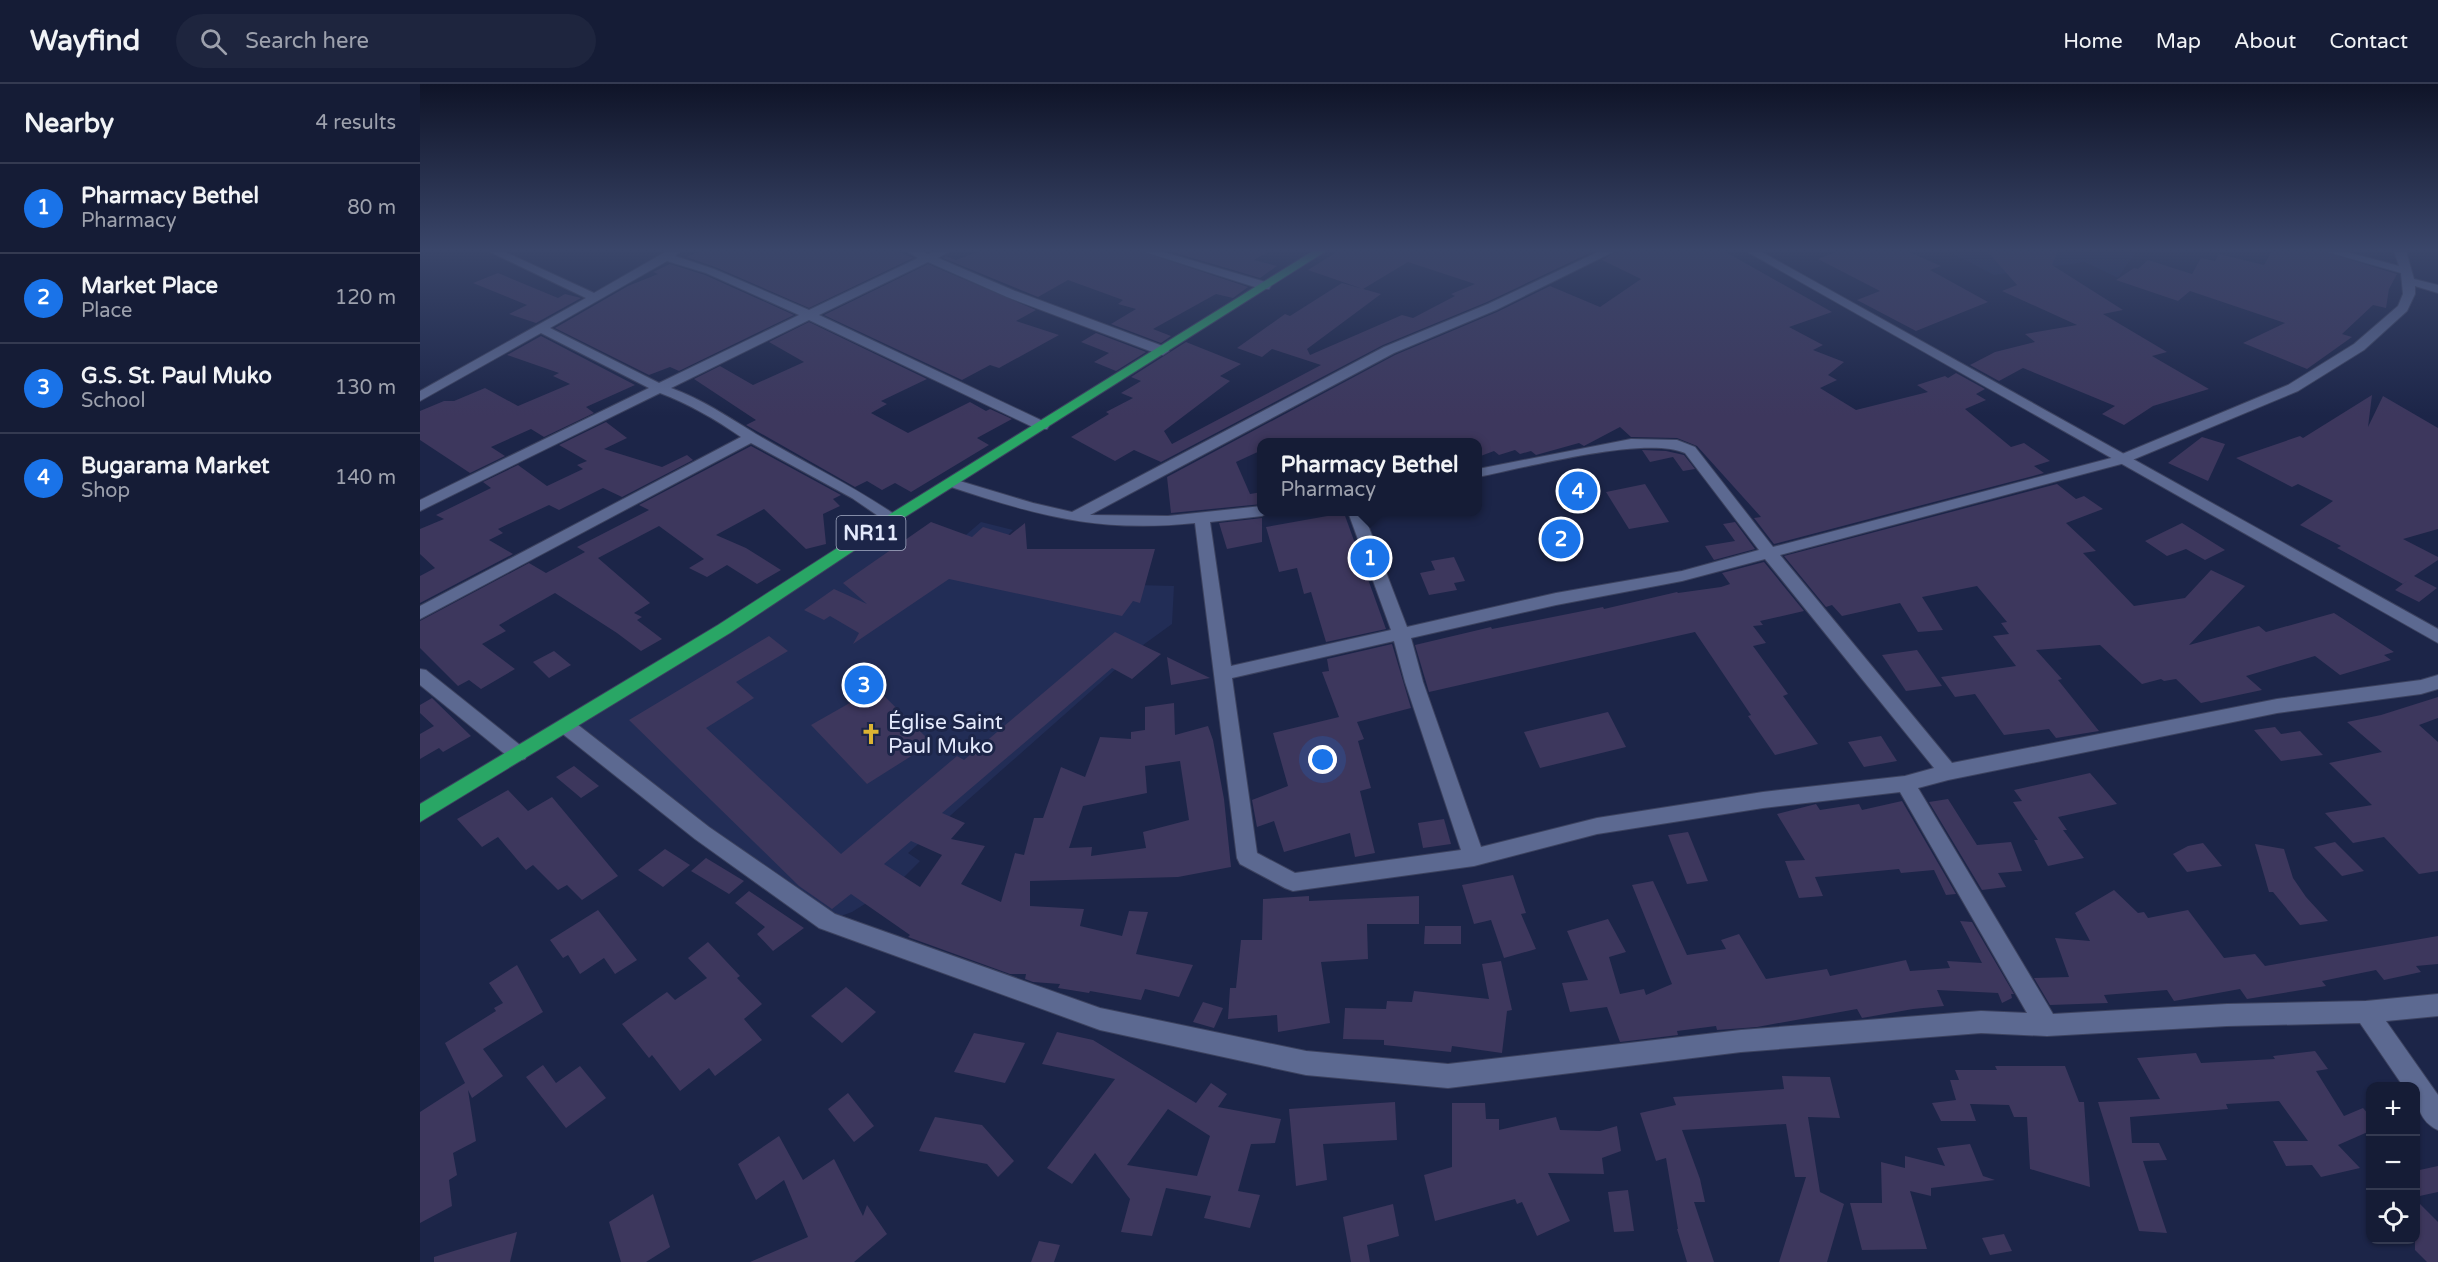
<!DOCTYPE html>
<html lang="en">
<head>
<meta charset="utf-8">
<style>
  body { margin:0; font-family:"Varela Round",sans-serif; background:#1e253e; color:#f1f3f6 }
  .controls { position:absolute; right:18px; bottom:18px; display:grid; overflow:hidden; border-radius:12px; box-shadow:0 2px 4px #0004 }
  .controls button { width:54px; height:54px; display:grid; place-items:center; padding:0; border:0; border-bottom:2px solid #343a51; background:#151c36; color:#f1f3f6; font:30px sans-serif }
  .you { position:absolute; left:903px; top:676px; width:21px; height:21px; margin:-15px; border:4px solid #fff; border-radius:50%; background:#1a73e8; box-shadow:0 0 0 9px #1a73e833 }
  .badge { display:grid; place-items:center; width:39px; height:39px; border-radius:50%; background:#1a73e8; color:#fff; font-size:20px; font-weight:700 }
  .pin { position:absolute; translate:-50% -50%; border:3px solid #fff; box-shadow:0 2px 6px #0006 }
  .popup { position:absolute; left:837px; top:354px; width:225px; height:78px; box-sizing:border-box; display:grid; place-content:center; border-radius:12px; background:#151c36; filter:drop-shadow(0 2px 4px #0005); font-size:20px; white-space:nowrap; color:#9da1ad }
  .popup b { font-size:22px; color:#f1f3f6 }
  .popup::after { content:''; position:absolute; left:50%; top:100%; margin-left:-12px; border:12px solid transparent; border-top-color:#151c36 }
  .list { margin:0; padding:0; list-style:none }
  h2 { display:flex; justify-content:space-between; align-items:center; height:78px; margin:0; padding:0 24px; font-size:26px }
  h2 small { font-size:20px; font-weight:400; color:#9da1ad }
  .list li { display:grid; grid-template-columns:39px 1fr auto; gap:18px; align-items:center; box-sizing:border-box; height:90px; padding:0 24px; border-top:2px solid #343a51 }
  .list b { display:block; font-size:22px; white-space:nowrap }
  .list p { margin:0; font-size:20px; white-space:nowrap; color:#9da1ad }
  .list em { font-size:20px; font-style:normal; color:#9da1ad }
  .icon { flex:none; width:33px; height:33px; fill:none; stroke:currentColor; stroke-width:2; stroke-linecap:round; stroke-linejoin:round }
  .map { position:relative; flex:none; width:2018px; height:1178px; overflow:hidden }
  header { display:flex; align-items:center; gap:36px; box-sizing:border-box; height:84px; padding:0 30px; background:#151c36; border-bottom:2px solid #343a51 }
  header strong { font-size:28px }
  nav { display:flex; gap:33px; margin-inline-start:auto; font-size:21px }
  .search { width:420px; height:54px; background:#1e253e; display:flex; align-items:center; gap:15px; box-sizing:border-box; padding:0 21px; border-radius:33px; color:#9da1ad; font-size:22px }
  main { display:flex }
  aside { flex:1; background:#151c36 }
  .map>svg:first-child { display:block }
  .built { fill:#222d56 }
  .building { fill:#3d375d; fill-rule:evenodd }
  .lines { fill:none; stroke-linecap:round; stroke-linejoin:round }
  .minor-casing { stroke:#3c425f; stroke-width:2 }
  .secondary-casing { stroke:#3c425f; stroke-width:2 }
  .trunk-casing { stroke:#3c425f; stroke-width:2 }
  .minor { fill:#5c6991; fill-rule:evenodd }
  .secondary { fill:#5c6991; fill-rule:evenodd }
  .trunk { fill:#29a665; fill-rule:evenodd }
  .labels { text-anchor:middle; stroke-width:6; stroke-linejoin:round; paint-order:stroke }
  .shield { fill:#1c2548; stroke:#a7aec6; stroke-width:1.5 }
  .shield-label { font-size:20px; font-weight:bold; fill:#e3e9fc }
  .poi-label { font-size:21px; fill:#e3e9fc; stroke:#1c2548; text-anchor:start }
</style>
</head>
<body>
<header>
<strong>Wayfind</strong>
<div class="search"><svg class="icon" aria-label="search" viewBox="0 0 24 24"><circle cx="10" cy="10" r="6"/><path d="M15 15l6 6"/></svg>Search here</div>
<nav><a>Home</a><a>Map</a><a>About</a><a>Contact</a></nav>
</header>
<main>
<aside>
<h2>Nearby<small>4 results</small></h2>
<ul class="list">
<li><span class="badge">1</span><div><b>Pharmacy Bethel</b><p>Pharmacy</p></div><em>80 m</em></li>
<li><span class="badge">2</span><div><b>Market Place</b><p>Place</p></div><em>120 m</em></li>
<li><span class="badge">3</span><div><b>G.S. St. Paul Muko</b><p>School</p></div><em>130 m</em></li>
<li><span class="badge">4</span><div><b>Bugarama Market</b><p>Shop</p></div><em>140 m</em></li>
</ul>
</aside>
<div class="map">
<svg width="2018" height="1178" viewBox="0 0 2018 1178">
  <rect width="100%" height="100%" fill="#1c2548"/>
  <g class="built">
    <polygon points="1528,167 1716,167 1698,194 1665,178 1574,191"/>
    <polygon points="561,438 593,446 563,476 680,500 754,502 752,540 723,561 488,769 500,777 477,800 432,828 407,837 146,642 454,447 494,465 526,468"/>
  </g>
  <g class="building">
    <polygon points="281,167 477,167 493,174 389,224 295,183 266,173"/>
    <polygon points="560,167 720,167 828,203 813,214 796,210 733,245 751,252 741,259 691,240 716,225 698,220 703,216 648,196 618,213 523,174 526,172 536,176"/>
    <polygon points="749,167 849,167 834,176 857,182 840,194"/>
    <polygon points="918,167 1174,167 1067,218 963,261 741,378 714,366 695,377 651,353 689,330 686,328 713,314 701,309 721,297 711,293 766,258 821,280 800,292 810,297 744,347 752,360 901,281 852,265 842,273 817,264 865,230 870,232 922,199 961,210 887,265 890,271 982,231 993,234 1035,212 1031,210 1055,200 988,178 943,205 888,186"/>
    <polygon points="1197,167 1304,167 1412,228 1369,243 1403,261 1393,266 1424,278 1408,291 1417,296 1400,304 1436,326 1508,308 1497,301 1525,292 1528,294 1536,289 1565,305 1556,310 1566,316 1545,325 1591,363 1604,359 1630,377 1614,382 1624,389 1354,460 1334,434 1341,433 1277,362 1257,354 1211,353 1200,343 1164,362 1159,359 1116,371 1111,367 1100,370 1095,366 1079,371 1074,367 1058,373 1058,358 842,358 842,366 816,378 830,410 842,408 842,420 751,429 747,393 975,271 1077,228 1130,202 1180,223 1221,195 1182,176"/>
    <polygon points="1418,167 1487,167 1521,182 1510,186 1568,218 1496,247 1437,216 1460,207 1398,175"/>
    <polygon points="1567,167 1638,167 1632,181 1703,226 1683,230 1747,268 1732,272 1789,305 1733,322 1704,341 1682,330 1695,322 1603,284 1579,297 1550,281 1575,268 1615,258 1605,250 1657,241 1582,207 1597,201"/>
    <polygon points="1852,167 1902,167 1977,190 1969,205 1966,224 1953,221 1922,250 1932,253 1887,285 1823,259 1865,239 1770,207 1758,217 1696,196 1714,184 1718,185 1728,176 1772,190 1781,174 1795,177 1799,170 1844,181"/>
    <polygon points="250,180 285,191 374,231 259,287 250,283 229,291 135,244 208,202 238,190 233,188"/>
    <polygon points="508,180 616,226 596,237 639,251 579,284 570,281 542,296 404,231"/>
    <polygon points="78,189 138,214 145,210 161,214 116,239 89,230 107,221 53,199"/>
    <polygon points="389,238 507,295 461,317 467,320 451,329 488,349 550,318 566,327 570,325 592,335 557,354 569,361 491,408 475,399 462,406 447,397 435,403 326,341 336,336 274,295 300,282 333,301 384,278 349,258"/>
    <polygon points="676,249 726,268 696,287 674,278 689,269 661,258"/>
    <polygon points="121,252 215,301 166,323 174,329 124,353 111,345 71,363 85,372 50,389 0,356 0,327 24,317 34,317 65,304 98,322 150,300 133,292 139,289 87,271"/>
    <polygon points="1952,311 1948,343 1963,312 2018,344 2018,445 1983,455 2018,473 2018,476 1994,492 2017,504 1999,518 1975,506 1988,496 1983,500 1917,464 1921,462 1880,441 1913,417 1878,400 1872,403 1816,374 1880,352 1883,354"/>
    <polygon points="186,338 207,354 184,365 242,383 267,371 273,376 202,413 183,404 139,426 129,421 78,445 83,449 69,456 93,470 0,519 0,492 15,484 0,470 0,445 24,435 16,431 71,404 63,398 98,381 127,402 163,385 157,381 167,377 139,361"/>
    <polygon points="1782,353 1805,360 1788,397 1748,379"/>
    <polygon points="331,362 421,411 413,415 420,422 403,430 406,460 386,465 344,425 296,451 326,464 361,486 337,500 307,481 287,493 269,484 284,475 239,442 178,474 230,519 214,529 222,533 217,536 242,555 221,567 197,549 135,509 79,541 86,547 62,560 95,585 61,605 49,596 38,602 0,564 0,537 109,479 126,489 165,468 157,463 229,426 219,421"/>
    <polygon points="1222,366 1246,367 1264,371 1275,385 1263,387 1253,373 1230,378"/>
    <polygon points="1225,400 1249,438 1209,445 1186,408"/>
    <polygon points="1637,400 1656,415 1664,412 1683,425 1646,439 1676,467 1663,469 1714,522 1765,514 1791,486 1825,502 1769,561 1839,542 1846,548 1914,529 1974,568 1964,571 1971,576 1920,591 1895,572 1826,592 1842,606 1781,619 1756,595 1744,597 1741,595 1722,600 1680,561 1616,566 1642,595 1638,596 1679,647 1636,654 1629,645 1584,651 1555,610 1535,613 1521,593 1596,582 1573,552 1589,550 1581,539 1587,538 1557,502 1502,513 1523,546 1498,548 1480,519 1422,532 1412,521 1406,523 1364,472"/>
    <polygon points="924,429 966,545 906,558 891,508 884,510 877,484 859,488 846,443"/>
    <polygon points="842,434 842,458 807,465 799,439"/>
    <polygon points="511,438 552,453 563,443 590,451 605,439 607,465 735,465 720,519 713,517 702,532 529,495 433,560 439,549 410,532 404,536 384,526 414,505 447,520 423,499"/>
    <polygon points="1315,438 1335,465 1294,476 1285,462 1315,457 1303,440"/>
    <polygon points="1762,439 1805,466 1785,476 1766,465 1747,472 1725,457"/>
    <polygon points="1034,473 1045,497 1034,499 1037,506 1009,511 1000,489 1015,486 1011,477"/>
    <polygon points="1344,478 1384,527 1340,537 1343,541 1333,542 1346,559 1333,562 1368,610 1363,612 1398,660 1355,671 1328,632 1331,631 1275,548 1009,608 995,561 1071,543 1072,545 1183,523 1184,525 1257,508 1258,509 1301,503 1310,500 1302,489"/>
    <path d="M695,548L741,570L712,595L692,584L522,729L545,739L531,755L565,762L541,800L581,818L595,769L604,771L614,734H623L641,683L665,693L680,653L711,655V648L725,646V623L754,619L755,651L788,642L793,656L804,715L811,783L758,793L610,797V822L664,825L660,842L702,852L709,827L728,828L716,870L773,881L759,913L725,905L721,916L670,907L669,909L638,904L640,900L613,898L605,895L606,890H590L488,853L490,851L431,810L412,825L379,802L209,636L349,552L368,567L316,598L334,614L286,644L421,770L537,672L544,676ZM760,677L769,736L723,748L726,764L671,772L672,763L649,764L663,722L727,709L725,682ZM491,757L522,771L500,803L464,780Z"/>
    <polygon points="972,560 991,624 937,638 944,655 938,657 951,704 940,707 955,769 935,773 930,749 864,768 854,737 837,743 832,716 868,702 853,649 919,633 902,588 909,587 907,575"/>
    <polygon points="1497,566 1522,602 1486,607 1462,571"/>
    <polygon points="134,567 151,581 129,594 113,578"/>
    <polygon points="747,573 790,594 751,601"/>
    <polygon points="456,604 512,659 447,700 391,641"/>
    <polygon points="2018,613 2018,634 1999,641 2018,658 2018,787 1999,790 1964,753 1933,759 1905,729 1952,721 1909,679 1962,668 1927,638 1961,631"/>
    <polygon points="12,614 51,652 23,668 19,664 0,675 0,650 14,642 0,629 0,621"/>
    <polygon points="1188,628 1206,663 1120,684 1104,648"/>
    <polygon points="1855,643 1861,650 1880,647 1903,671 1861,677 1834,646"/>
    <polygon points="1461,652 1477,677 1444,683 1428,658"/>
    <polygon points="154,682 179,702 161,714 136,693"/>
    <polygon points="1670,689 1697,720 1638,733 1647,746 1643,746 1664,774 1628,782 1614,756 1618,756 1593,718 1602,717 1594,706"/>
    <polygon points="88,706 108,727 132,713 198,792 162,816 147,801 138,806 113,781 106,786 78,753 62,763 37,735"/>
    <polygon points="1528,715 1557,761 1591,758 1602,787 1578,789 1586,803 1562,806 1509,718"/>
    <polygon points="1482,717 1536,810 1526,811 1514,786 1481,789 1479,785 1395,793 1403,812 1379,814 1365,777 1385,776 1357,730 1396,720 1400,726 1439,720 1442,726"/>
    <polygon points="1024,735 1031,760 1003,764 998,739"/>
    <polygon points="1268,748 1288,797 1267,800 1248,751"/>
    <polygon points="1915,758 1944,787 1922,792 1894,763"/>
    <polygon points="1783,759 1802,782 1767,788 1753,770 1768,762"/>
    <polygon points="1835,760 1864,765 1873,794 1886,813 1908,837 1880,841 1853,808 1849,808"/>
    <polygon points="245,765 270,781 243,803 218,786"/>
    <polygon points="286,774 324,797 309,810 271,787"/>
    <polygon points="1093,791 1106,829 1101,830 1116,865 1084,874 1071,836 1054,840 1042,801"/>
    <polygon points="1233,797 1267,871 1306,865 1301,856 1319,850 1346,895 1407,885 1410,892 1486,876 1490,887 1530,884 1527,877 1562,879 1540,837 1552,838 1594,910 1591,910 1592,914 1582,919 1578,909 1517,906 1524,922 1493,925 1442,934 1437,925 1337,943 1297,946 1296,942 1257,947 1258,951 1200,958 1187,923 1150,928 1142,899 1168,896 1147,847 1188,835 1206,868 1189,873 1200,910 1224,905 1226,911 1252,900 1212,801"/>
    <polygon points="1694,806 1718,829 1724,828 1728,834 1768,826 1804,874 1835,870 1845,882 2018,852 2018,880 1996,882 2001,888 1964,896 1956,886 1902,897 1906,902 1827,915 1820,905 1754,917 1747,906 1684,911 1688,919 1630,921 1614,894 1649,893 1635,854 1670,857 1655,829"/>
    <polygon points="329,807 384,844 353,867 337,850 345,843 315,819"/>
    <polygon points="889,812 889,817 999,812 999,840 947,840 948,875 901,878 910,939 858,948 857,931 808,935 810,904 816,904 821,856 842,856 843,815"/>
    <polygon points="178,826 217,876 195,890 184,874 160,890 148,871 143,874 130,856"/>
    <polygon points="1005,842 1041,842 1041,860 1004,860"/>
    <polygon points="288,858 320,892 317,894 342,920 324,935 342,956 295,992 289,984 260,1007 232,971 229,974 202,940 247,908 255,916 287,894 268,874"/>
    <polygon points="1081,877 1092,926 1087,927 1082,969 1032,962 1031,968 964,961 964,956 923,955 925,924 966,925 967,917 992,918 994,907 1069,915 1062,880"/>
    <polygon points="97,881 123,928 63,965 83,992 52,1014 48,1006 56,1057 33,1069 37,1091 29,1096 32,1122 0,1139 0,1028 45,999 25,959 76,927 74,924 83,919 69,899"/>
    <polygon points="426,903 456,928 422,959 391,932"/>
    <polygon points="783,918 803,924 794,944 773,938"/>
    <path d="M637,948L673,956L776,1019L791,999L807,1010L798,1023L861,1035L855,1059L831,1060L818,1107L840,1111L830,1144L784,1134L791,1112L746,1104L732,1152L701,1148L710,1115L675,1069L652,1100L627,1084L695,995L622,980ZM748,1025L790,1052L777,1092L707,1081Z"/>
    <polygon points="554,949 605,959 585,999 534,988"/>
    <polygon points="1895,967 1908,985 1896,987 1924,1032 1943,1024 1950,1032 1950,1047 1918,1061 1940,1084 1901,1093 1892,1081 1866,1082 1853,1057 1888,1057 1859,1017 1806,1020 1808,1025 1710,1033 1712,1059 1739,1059 1747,1076 1723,1077 1747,1149 1719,1147 1678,1018 1740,1015 1717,974 1776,969 1781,979 1855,975 1853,972"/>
    <polygon points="123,981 136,999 160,982 186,1014 146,1044 106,993"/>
    <polygon points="1575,982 1645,982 1659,1018 1664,1018 1670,1103 1610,1085 1607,1033 1594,1033 1589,1021 1550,1020 1556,1037 1521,1037 1512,1019 1536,1016 1530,996 1539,996 1535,986 1577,986"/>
    <polygon points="1362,992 1410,993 1420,1034 1388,1033 1400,1108 1424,1120 1407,1178 1359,1178 1386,1093 1375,1093 1366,1040 1262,1046 1280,1095 1285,1118 1274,1118 1294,1178 1267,1178 1257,1145 1258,1145 1246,1074 1236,1077 1220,1029 1256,1021 1253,1013 1364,1005"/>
    <polygon points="428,1009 454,1042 434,1058 408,1025"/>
    <polygon points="975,1018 977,1056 903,1060 907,1096 876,1102 869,1025"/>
    <polygon points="1032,1019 1065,1019 1066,1035 1079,1035 1079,1046 1136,1033 1140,1046 1180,1047 1197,1042 1201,1067 1182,1074 1184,1090 1128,1089 1150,1137 1117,1152 1102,1118 1097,1120 1095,1115 1015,1137 1004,1091 1032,1083"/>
    <polygon points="515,1033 562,1041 594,1077 578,1093 567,1080 499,1067"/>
    <polygon points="359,1052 383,1096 414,1075 443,1132 447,1121 467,1150 434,1178 330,1178 388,1153 364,1096 336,1116 318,1080"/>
    <polygon points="1550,1060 1563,1092 1575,1096 1511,1104 1511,1112 1490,1107 1507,1165 1442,1166 1430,1119 1462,1119 1461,1078 1485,1084 1485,1072 1525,1082 1517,1064"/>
    <polygon points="2018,1082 2018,1108 1995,1113 1995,1087"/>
    <polygon points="1208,1106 1214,1147 1194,1148 1188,1108"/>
    <polygon points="233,1110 250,1163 226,1178 201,1178 189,1138"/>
    <polygon points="1995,1115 2018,1138 2018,1178 2007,1178 1995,1166"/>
    <polygon points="973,1120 979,1152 947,1161 950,1178 931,1178 923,1133"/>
    <polygon points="97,1148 90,1178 14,1178 14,1173"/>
    <polygon points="1584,1150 1592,1167 1570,1171 1562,1154"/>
    <polygon points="619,1157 640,1161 634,1178 611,1178"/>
  </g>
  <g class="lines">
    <defs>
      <g id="minor">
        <path d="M68,167H83L174,209L247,167H261L255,172L294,185L389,226L498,174L486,167H501L508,170L515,167H530L518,174L595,207L748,264L749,267L743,271L738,270L587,213L508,178L399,231L627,339L629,342L627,345H617L389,236L251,304C282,315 308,333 336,350C383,378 432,401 477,432L480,435L477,438H467L432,414L331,359L0,535V522L321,353C295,335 269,320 240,309L0,427V416L229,304L121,249L0,317V307L166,214ZM247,177L286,189L379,231L239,299L130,244Z"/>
        <polygon points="722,167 740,167 849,199 851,202 849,205 841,205"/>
        <path d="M1180,167H1195L1076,226L974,269L670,431L748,432L842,422V428H849L842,432L790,438L811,582L971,546L928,428H943L987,543L1136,509L1262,487L1339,466L1265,369C1226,351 1104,384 1058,393V385L1211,355L1257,356L1275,363L1353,463L1695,373L1868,301L1934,260L1978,222L1983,210L1981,189L1904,167H1923L1979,182L1974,167H1986L1994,195L2018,201V209L1995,202V210L1987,227L1944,266L1878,307L1705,379L1360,471L1532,679L1857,615L2001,596L2018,591V605L2001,610L1857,629L1528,696L1498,704L1633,930L1807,920L1946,917L2018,910V932L1966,937L2018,1011V1046C2000,1038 1996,1021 1996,1002H1983L1940,939L1807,942L1627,952L1561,949L1321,968L1028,1004L886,991L680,946L399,844L275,755L139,647L137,642L139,637L146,635L153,637L289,743L415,830L680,924L886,967L1028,980L1321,946L1561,927L1607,929L1480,708L1343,724L1177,750L1054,782L873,807L865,804L820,780L817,774L775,439C679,449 618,432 528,402L526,399L533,395L613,419L652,428L964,263L1068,220ZM1345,475L1514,684L1485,692L1343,708L1177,734L1061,763L1003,598L991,554L1136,521L1262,497ZM974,557L985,598L1041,766L875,789L837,769L812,594Z"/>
        <polygon points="0,585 6,586 105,665 108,670 105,675 98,677 91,675 0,601"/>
      </g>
      <polygon id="secondary" points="1326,167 1340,167 2018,545 2018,559"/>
      <polygon id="trunk" points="893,167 906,167 477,438 310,549 0,738 0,720 298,541 467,432"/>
    </defs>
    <use href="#minor" class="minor-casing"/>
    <use href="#secondary" class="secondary-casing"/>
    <use href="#trunk" class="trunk-casing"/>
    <use href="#minor" class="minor"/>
    <use href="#secondary" class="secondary"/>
    <use href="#trunk" class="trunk"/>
  </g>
  <linearGradient id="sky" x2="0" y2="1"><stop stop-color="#0f1428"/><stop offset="0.5" stop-color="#3a466a"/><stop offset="1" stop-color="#3a466a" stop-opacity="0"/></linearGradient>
  <rect width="2018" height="332" fill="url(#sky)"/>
  <defs>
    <symbol id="church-bare" viewBox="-9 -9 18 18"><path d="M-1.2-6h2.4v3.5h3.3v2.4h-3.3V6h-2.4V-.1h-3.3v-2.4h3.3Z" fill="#dbb333" stroke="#1c2548" stroke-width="2.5" paint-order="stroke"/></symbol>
  </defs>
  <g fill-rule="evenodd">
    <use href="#church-bare" x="436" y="635" width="30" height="30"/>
  </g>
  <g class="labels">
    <rect class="shield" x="416.5" y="432" width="69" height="34" rx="4.5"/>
    <g class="shield-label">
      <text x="451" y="456">NR11</text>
    </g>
    <g class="poi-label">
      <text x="468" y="645">Église Saint<tspan x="468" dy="24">Paul Muko</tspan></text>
    </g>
  </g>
</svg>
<div class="controls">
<button>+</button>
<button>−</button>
<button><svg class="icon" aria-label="locate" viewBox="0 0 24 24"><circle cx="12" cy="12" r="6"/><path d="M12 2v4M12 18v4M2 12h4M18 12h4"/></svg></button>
</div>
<div class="you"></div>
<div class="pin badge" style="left:950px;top:474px">1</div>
<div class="popup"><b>Pharmacy Bethel</b>Pharmacy</div>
<div class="pin badge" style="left:1141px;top:455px">2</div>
<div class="pin badge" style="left:444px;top:601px">3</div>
<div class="pin badge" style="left:1158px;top:407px">4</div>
</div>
</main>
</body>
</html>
